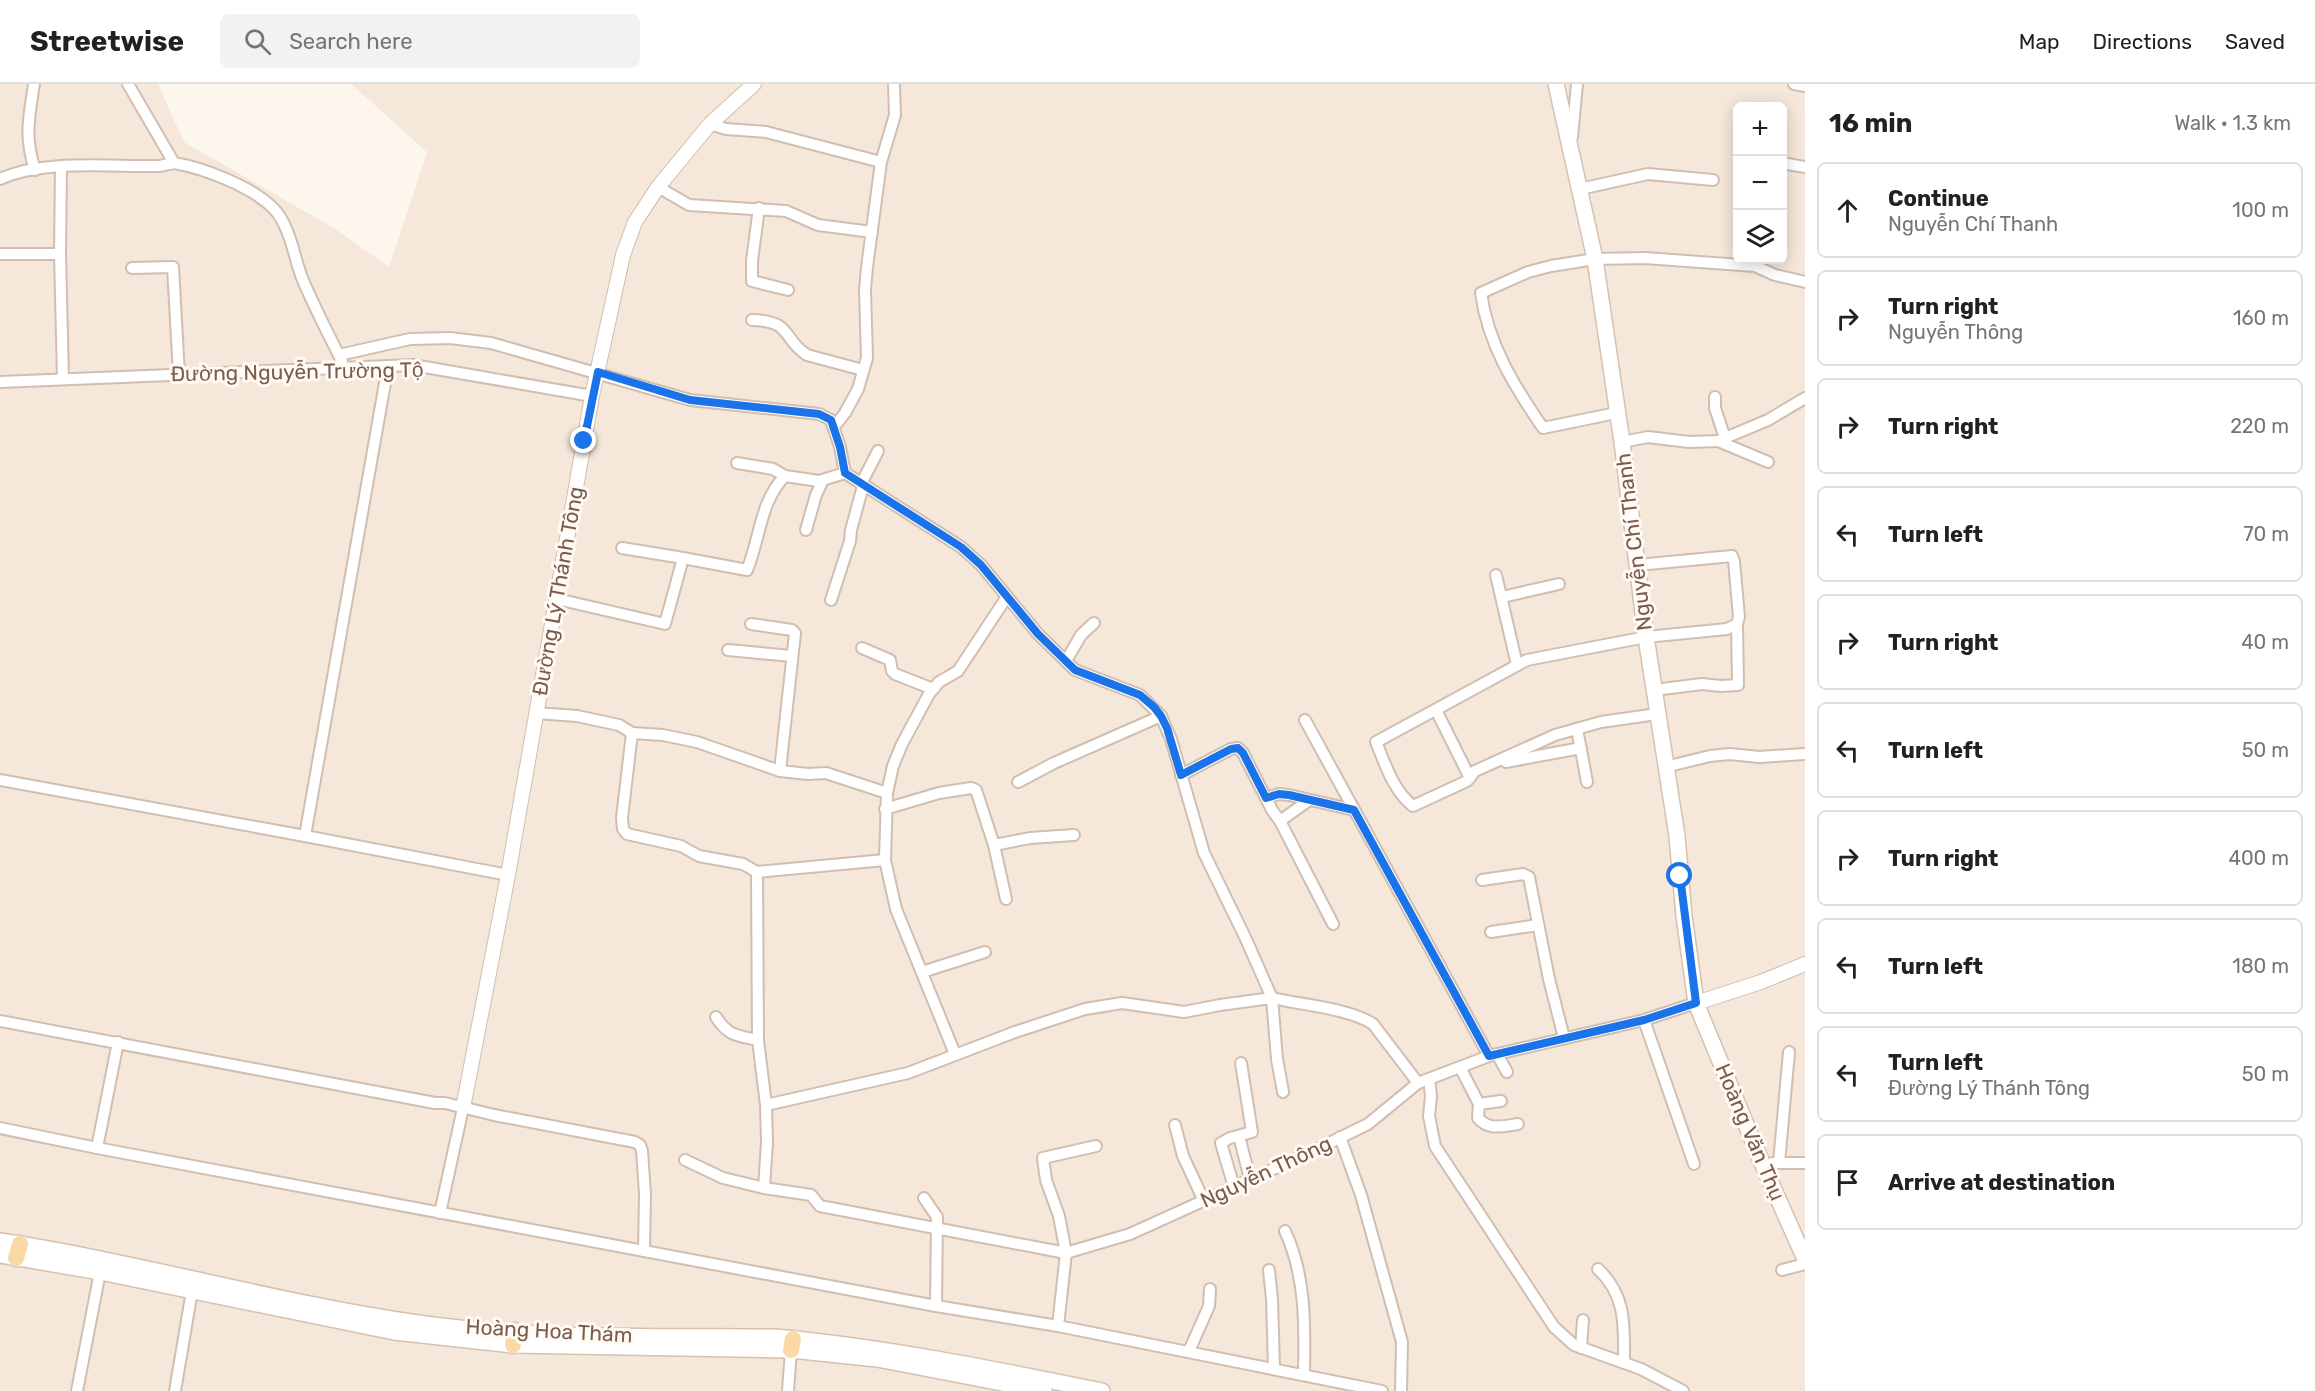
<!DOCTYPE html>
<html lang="en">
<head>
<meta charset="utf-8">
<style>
  body { margin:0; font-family:Rubik,sans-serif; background:#f2f2f2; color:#202124 }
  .controls { position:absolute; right:18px; top:18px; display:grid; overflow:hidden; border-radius:9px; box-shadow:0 3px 15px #0003 }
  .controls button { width:54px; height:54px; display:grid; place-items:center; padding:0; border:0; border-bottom:2px solid #e0e0e0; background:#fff; color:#202124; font:30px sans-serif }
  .stop { position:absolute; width:18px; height:18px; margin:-14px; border:4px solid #1a73e8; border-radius:50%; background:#fff }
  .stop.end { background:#1a73e8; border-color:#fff; box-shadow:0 2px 6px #0008 }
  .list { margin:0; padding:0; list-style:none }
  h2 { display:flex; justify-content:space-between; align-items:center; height:78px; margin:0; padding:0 24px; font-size:26px }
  h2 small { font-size:20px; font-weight:400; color:#757577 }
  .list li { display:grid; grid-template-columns:39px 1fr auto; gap:18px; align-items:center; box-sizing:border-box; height:96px; margin:0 12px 12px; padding:0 12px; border:2px solid #e0e0e0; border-radius:9px }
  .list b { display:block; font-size:22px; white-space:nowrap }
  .list p { margin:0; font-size:20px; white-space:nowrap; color:#757577 }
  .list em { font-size:20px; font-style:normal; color:#757577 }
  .icon { flex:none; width:33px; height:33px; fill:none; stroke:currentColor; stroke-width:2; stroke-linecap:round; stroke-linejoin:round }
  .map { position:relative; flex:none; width:1805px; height:1307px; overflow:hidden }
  header { display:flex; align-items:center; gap:36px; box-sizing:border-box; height:84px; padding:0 30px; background:#fff; border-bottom:2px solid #e0e0e0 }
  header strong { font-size:28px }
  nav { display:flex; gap:33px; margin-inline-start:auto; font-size:21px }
  .search { width:420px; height:54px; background:#f2f2f2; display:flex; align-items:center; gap:15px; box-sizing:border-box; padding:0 21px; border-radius:9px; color:#757577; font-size:22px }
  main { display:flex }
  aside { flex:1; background:#fff }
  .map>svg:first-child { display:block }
  .residential { fill:#f5e8da; fill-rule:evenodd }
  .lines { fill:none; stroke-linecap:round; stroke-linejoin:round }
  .minor-casing { stroke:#d1beb0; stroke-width:14 }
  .tertiary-casing { stroke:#d1beb0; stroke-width:16 }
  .secondary-casing { stroke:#d6c0b0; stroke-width:18 }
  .primary-casing { stroke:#dad1cd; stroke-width:20 }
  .minor { stroke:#fff; stroke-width:10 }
  .tertiary { stroke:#fff; stroke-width:14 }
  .secondary { stroke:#fff; stroke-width:15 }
  .primary { stroke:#fbd9a5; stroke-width:16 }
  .route { stroke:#1a73e8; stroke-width:8 }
  .labels { text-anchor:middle; stroke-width:6; stroke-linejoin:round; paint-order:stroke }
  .street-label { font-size:21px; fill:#7a5c4d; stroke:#fffaf3 }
</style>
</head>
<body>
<header>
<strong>Streetwise</strong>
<div class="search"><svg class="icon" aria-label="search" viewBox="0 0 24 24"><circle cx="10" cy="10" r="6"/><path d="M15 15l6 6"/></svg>Search here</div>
<nav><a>Map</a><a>Directions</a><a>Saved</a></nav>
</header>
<main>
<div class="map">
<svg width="1805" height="1307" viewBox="0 0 1805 1307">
  <rect width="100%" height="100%" fill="#fdf6ec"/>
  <path class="residential" d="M0,0H158L184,58L334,144L389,183L427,68L351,0H1805V1307H0ZM1738,22H1782V176H1738Z"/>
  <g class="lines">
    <defs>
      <g id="minor">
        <path d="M34,0C29,34 24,52 35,86"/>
        <path d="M128,0L174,79C204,84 253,103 274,125C290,142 294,173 302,194C314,222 328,250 342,277"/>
        <polyline points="1794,0 1805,2"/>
        <polyline points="710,40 726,45 766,48 881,78"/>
        <polyline points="1572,53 1577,0"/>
        <polyline points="1782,79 1805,83"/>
        <polyline points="61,83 60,170 63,295"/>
        <path d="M0,95C45,75 111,83 160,82L174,79"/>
        <polyline points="658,103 689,121 786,127 818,141 872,148"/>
        <polyline points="1580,105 1648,90 1713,96"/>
        <polyline points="759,124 752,177 752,197 788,206"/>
        <polyline points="0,170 60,170"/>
        <polyline points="132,184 173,183 179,290"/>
        <path d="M752,236C793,237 782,255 807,271L863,286"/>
        <path d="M339,271L410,255L450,254L491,259L690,316L819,330L831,336L840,363L845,389L961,463L981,481L1038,550L1075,586L1140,611L1161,632L1171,655L1204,769L1245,853L1272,914C1302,921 1348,924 1373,940L1418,999"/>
        <polyline points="0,298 413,281 592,312"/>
        <polyline points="1715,313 1715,324 1725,354"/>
        <path d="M1616,329L1543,344C1514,302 1488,260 1481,209L1528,188L1551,182L1595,175L1645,174L1755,182L1775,191L1805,198"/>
        <polyline points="834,343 845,329 858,305 867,274 865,206 867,183 881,78 895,31 894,0"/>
        <polyline points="1718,357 1768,378"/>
        <polyline points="1622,358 1648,353 1689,358 1718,357 1768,336 1805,314"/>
        <polyline points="737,379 773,385 785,392"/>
        <polyline points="861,400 878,367"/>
        <polyline points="806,446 816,411 823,396"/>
        <polyline points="622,464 683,474"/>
        <path d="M1638,481L1732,472L1734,477L1739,533L1737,540L1727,545L1646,553L1527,576L1376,658C1386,682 1393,706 1413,722L1467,697L1475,687L1555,651L1601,638L1657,630"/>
        <polyline points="1496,491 1517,581"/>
        <polyline points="1502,513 1559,500"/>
        <path d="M557,515L665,540L683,474L747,486C760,455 760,417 785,392L819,397L845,389"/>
        <polyline points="831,516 850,457 851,446 863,402"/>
        <polyline points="751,540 792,546 795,549 780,687"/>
        <polyline points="862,564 890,576 892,587 895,590 933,605"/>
        <polyline points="728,566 792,572"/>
        <polyline points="1066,577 1081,551 1094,539"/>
        <polyline points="1654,606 1702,600 1721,602 1738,601 1737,540"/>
        <polyline points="1436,626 1470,694"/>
        <polyline points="536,629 577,632 619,641 632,649 663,651 697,658 780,687 808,690 826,689 887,709"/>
        <polyline points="1305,636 1489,972"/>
        <polyline points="1577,645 1587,698"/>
        <polyline points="632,649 622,734 623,745 627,750 681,762 699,772 743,780 757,788 885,776"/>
        <polyline points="1506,678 1581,664"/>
        <polyline points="1665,683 1710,672 1730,670 1759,673 1805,670"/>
        <polyline points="1181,691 1231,665 1238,664 1243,669 1272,726 1280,737 1333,840"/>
        <polyline points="0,696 305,752 508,791"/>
        <polyline points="1018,698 1054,679 1161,632"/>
        <polyline points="1266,714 1279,710 1289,711 1354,726"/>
        <polyline points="885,725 939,709 971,704 976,706 994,761 1006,815"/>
        <polyline points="1280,737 1308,717"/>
        <polyline points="305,752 388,282"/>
        <polyline points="994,761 1030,754 1074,751"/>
        <polyline points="757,788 758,956 766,1021 767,1058 764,1104 811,1111 820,1122 1066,1169 1130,1150 1311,1068 1368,1040 1418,999 1489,972 1644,936 1696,919"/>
        <polyline points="1482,796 1523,790 1529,793 1549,895 1564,954"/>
        <polyline points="1491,848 1538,841"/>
        <polyline points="922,888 985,868"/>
        <path d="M716,933C728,952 738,952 758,956"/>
        <polyline points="1644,936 1694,1080"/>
        <polyline points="0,937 435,1019 445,1019 494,1031 635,1058 640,1061 642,1067 645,1110 644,1167"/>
        <polyline points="955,970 896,825 885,776 887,709 893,682 902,660 929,610 939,598 958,587 1006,514"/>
        <polyline points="1497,970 1507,988"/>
        <path d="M1460,983L1479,1020L1478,1034C1489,1047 1503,1042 1518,1040"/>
        <polyline points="1429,995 1431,1012 1429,1032 1435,1062 1554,1243 1574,1261 1641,1285 1683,1307"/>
        <polyline points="1479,1020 1501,1017"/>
        <polyline points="766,1021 908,989 1015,948 1085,925 1122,919 1184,928 1220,921 1272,914 1277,975 1283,1008"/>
        <polyline points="1175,1041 1183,1072 1204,1117"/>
        <polyline points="0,1044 97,1064 936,1222 1058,1242 1382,1307"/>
        <polyline points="1239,1052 1250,1095"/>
        <polyline points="1340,1053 1361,1111 1402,1258 1401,1307"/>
        <polyline points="97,1064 118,958"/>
        <polyline points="685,1076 723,1094 764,1104"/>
        <polyline points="1772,1079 1805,1079"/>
        <polyline points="1779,1079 1789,968"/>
        <polyline points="1234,1103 1221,1059 1230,1054 1252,1048 1241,979"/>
        <polyline points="924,1114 937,1133 936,1222"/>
        <polyline points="440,1129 463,1024"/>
        <path d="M1285,1147C1306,1192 1305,1242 1304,1291"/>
        <path d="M1598,1185C1627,1212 1624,1243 1624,1279"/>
        <polyline points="1269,1186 1272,1215 1274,1284"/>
        <polyline points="1782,1186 1805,1180"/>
        <polyline points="1058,1242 1066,1169 1059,1132 1046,1096 1043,1074 1096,1062"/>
        <polyline points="1581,1264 1583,1236"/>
        <polyline points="1189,1267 1209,1222 1210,1205"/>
        <polyline points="77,1307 100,1188"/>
        <polyline points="175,1307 192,1207"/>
        <polyline points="788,1307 791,1266"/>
      </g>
      <g id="tertiary">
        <polyline points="1696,919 1761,898 1805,880"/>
        <polyline points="463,1024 508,791 592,312 623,171 635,138 658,103 710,40 754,0"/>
      </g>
      <g id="secondary">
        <polyline points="1556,0 1595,175 1622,358 1646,553 1677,752 1684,832 1696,919 1762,1079 1805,1175"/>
        <path d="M0,1157C140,1178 277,1219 418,1239C536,1256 656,1252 775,1253C885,1263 994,1285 1102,1307"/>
        <polyline points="0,1171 100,1188 394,1248 513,1261 791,1266 877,1275 1044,1307"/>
      </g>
      <g id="primary">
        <polyline points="16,1174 20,1160"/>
        <polyline points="513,1261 514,1247"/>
        <polyline points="791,1266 793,1255"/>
      </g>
    </defs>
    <use href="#minor" class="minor-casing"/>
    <use href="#tertiary" class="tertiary-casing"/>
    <use href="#secondary" class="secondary-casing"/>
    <use href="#primary" class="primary-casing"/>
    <use href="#minor" class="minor"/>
    <use href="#tertiary" class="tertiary"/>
    <use href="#secondary" class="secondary"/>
    <use href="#primary" class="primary"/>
  </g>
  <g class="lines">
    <polyline class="route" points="584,357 598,288 690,316 819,330 831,336 840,363 845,389 961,463 981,481 1038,550 1075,586 1140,611 1154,623 1161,632 1167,644 1181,691 1231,665 1238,664 1243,669 1266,714 1279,710 1289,711 1354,726 1489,972 1644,936 1696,919 1680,792"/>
  </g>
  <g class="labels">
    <g class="street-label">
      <text transform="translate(297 288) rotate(-1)" y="7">Đường Nguyễn Trường Tộ</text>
      <text transform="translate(1634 458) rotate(-97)" y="7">Nguyễn Chí Thanh</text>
      <text transform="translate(558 507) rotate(-80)" y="7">Đường Lý Thánh Tông</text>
      <text transform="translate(1750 1048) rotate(67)" y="7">Hoàng Văn Thụ</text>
      <text transform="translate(1266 1088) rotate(-25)" y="7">Nguyễn Thông</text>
      <text transform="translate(549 1247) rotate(3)" y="7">Hoàng Hoa Thám</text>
    </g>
  </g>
</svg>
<div class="controls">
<button>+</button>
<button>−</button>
<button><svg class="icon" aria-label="layers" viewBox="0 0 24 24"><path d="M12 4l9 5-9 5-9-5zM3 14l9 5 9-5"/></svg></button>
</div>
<div class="stop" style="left:1680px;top:792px"></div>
<div class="stop end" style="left:584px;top:357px"></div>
</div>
<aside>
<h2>16 min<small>Walk · 1.3 km</small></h2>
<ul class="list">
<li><svg class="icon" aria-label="ahead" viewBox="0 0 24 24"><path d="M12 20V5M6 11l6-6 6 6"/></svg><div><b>Continue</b><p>Nguyễn Chí Thanh</p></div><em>100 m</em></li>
<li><svg class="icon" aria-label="right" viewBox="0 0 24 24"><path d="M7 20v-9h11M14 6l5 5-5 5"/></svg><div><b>Turn right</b><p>Nguyễn Thông</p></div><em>160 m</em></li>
<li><svg class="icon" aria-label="right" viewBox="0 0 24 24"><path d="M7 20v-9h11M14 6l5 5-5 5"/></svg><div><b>Turn right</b></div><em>220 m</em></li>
<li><svg class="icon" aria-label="left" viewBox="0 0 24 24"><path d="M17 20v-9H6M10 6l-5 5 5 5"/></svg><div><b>Turn left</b></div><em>70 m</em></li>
<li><svg class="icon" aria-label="right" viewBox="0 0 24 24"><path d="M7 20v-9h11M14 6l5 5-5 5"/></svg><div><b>Turn right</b></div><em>40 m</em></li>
<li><svg class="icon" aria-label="left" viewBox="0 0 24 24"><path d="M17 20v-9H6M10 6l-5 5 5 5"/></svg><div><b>Turn left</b></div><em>50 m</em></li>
<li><svg class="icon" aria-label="right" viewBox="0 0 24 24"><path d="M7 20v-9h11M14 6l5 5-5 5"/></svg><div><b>Turn right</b></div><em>400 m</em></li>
<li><svg class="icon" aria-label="left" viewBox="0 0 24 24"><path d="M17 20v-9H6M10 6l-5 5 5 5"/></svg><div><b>Turn left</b></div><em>180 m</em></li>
<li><svg class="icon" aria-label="left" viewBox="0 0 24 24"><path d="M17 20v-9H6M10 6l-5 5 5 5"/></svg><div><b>Turn left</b><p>Đường Lý Thánh Tông</p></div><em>50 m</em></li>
<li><svg class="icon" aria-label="arrive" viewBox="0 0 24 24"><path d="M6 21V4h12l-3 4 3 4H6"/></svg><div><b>Arrive at destination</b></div></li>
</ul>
</aside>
</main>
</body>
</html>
